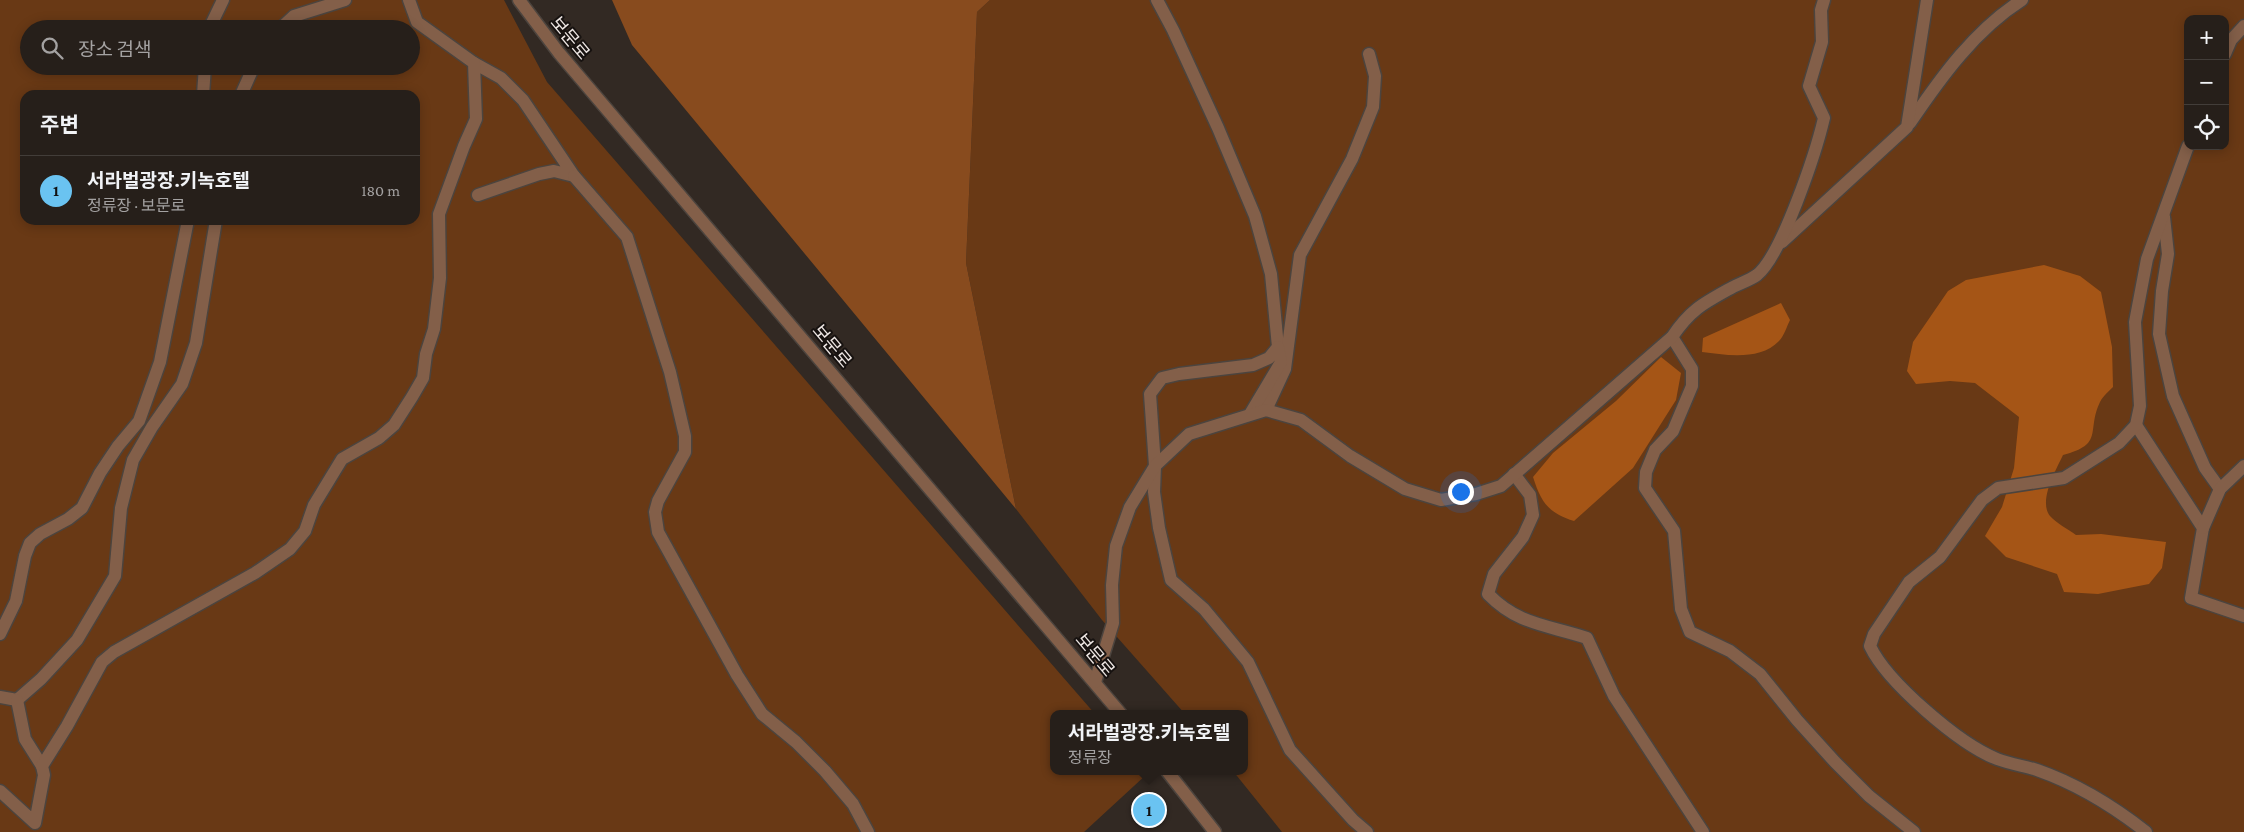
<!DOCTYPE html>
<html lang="ko">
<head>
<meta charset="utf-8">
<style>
  body { margin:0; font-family:"Crimson Pro","Noto Sans KR",serif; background:#322c27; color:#f1f3f6 }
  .controls { position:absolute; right:15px; top:15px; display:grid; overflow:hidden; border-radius:10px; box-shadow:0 2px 12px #0003 }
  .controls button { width:45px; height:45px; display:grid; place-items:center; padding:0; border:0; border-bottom:1px solid #423d39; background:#261f1a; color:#f1f3f6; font:25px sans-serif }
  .you { position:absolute; left:1460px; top:491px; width:18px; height:18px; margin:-12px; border:4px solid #fff; border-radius:50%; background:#1a73e8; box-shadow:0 0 0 8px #1a73e833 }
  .badge { display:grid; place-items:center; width:32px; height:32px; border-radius:50%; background:#6ac3f1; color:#111; font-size:16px; font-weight:700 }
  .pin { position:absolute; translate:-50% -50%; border:2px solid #fff; box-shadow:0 1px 5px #0006 }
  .popup { position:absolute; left:1050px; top:710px; width:198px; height:65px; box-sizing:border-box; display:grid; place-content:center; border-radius:10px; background:#261f1a; filter:drop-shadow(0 1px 4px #0005); font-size:16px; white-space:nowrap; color:#a4a2a2 }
  .popup b { font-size:19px; color:#f1f3f6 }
  .popup::after { content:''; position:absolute; left:50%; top:100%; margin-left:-10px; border:10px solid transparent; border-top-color:#261f1a }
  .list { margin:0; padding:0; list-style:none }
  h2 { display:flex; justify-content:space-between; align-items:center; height:65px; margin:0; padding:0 20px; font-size:21px }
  h2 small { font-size:16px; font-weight:400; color:#a4a2a2 }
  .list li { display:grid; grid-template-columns:32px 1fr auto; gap:15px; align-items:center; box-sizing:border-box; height:70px; padding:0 20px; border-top:1px solid #423d39 }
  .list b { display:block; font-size:19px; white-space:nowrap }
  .list p { margin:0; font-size:16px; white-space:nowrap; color:#a4a2a2 }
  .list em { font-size:16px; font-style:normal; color:#a4a2a2 }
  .icon { flex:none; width:28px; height:28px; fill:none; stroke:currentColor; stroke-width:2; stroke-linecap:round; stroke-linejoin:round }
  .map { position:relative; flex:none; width:2244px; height:832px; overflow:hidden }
  .search { position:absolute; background:#261f1a; box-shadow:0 2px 12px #0003; left:20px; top:20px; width:400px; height:55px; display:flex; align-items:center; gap:12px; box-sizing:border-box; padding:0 18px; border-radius:28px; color:#a4a2a2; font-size:19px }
  .panel { position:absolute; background:#261f1a; box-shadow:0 2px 12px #0003; left:20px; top:90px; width:400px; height:135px; border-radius:15px }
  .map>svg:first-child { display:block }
  .green { fill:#693915; fill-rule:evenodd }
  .forest { fill:#884b1e }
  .water { fill:#a55516 }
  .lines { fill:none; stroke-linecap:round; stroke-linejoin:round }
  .minor-casing { stroke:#4c443e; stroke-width:15 }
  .minor { stroke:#835f49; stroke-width:12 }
  .labels { text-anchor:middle; stroke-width:4; stroke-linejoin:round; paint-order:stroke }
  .street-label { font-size:18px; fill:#eee7e4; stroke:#171210 }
</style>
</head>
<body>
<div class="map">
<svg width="2244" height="832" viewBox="0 0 2244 832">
  <rect width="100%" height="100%" fill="#322923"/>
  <g class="green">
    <path d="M0,0H504L547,82L1095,714H1054V771H1145L1147,774L1084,832H0ZM29,29H411V66H29ZM25,95H415V220H25Z"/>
    <path d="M990,0H2244V832H1282L1233,771H1244V714H1185L1102,620L1016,509L966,263L977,12ZM2188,19H2225V146H2188Z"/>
  </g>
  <polygon class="forest" points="612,0 990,0 977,12 966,263 1016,509 632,45"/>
  <g class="water">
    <path d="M2044,265L2080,276L2101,292L2112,347L2113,387C2109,391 2103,396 2100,402C2086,431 2105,444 2063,455C2056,470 2038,501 2050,516C2056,523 2068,529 2076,535L2101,534L2166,542L2162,568L2149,584L2098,594L2064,592L2057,574L2006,557L1985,536L2002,507L2014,468L2019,417L1975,383L1950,381L1916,384L1907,371L1913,342L1948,291L1966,280Z"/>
    <path d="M1781,303L1790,320C1787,326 1784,336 1779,341C1760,361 1726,355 1702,352L1703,338Z"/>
    <path d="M1661,357L1681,373L1676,400L1633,468L1574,521C1548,513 1541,502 1533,477L1553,453L1616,401Z"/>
  </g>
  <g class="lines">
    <defs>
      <g id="minor">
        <polyline points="519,0 559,53 1121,714"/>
        <polyline points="1157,0 1173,30 1218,128 1255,216 1271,274 1278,347"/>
        <polyline points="209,29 223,0"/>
        <polyline points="280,29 294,16 345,0"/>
        <polyline points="2225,54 2231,40 2244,26"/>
        <polyline points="474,63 501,78 523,100 574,176 554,171 539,174 478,195"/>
        <polyline points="203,95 205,66"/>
        <polyline points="241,95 254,66"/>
        <path d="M1910,123C1941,77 1975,30 2022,0"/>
        <polyline points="574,176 627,237 670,372 685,436 685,452 658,501 655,512 658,532 737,675 762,714 796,742 825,771 853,804 868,832"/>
        <polyline points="2164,217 2168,254 2162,291 2159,334 2173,396 2205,468 2220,489"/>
        <polyline points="1782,242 1907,127 1927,0"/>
        <polyline points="1672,337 1692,369 1692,386 1673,431 1655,450 1646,472 1645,488 1674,531 1681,609 1690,632 1730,651 1760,674 1797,720 1835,762 1869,796 1914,832"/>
        <polyline points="1266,410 1285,369 1300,255 1352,159 1373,107 1375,76 1369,54"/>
        <polyline points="1250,414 1281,362 1278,347 1269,358 1253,365 1179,374 1162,378 1150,394 1155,466 1154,492 1159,528 1171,580 1204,609 1248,662 1290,750 1353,820 1367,832"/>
        <polyline points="2136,425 2203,528 2191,598 2244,616"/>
        <path d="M1514,474L1530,495L1533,515L1523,537L1494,574L1488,594C1518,625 1548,625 1587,638L1614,696L1703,832"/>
        <polyline points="2203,528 2220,489 2244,466"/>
        <polyline points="0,634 16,601 25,556 30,543 40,534 68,519 82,508 100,473 118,446 139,421 160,362 188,220"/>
        <path d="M1095,682L1113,623L1112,585L1116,546L1130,507L1155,466L1189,434L1266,410L1301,420L1350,456L1405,489L1441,500L1476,494L1501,486L1672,337C1691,309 1704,303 1733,287C1741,283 1750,280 1757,275C1782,255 1816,152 1824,118L1809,86L1822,42L1821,10L1824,0"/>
        <polyline points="0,697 17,700 41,679 77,640 115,576 121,508 133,460 152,427 182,384 196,343 216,220"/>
        <polyline points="17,700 25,739 42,766"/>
        <polyline points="1167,771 1215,832"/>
        <polyline points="0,791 35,823 44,775 42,766 67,726 102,662 114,652 255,573 290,549 305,531 314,505 342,459 379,438 394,425 412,397 423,378 426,354 434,329 440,278 439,214 464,146 476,119 474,63 417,22 409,0"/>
        <path d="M2146,832C2113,806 2077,784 2037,770C2024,766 2010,764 1997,759C1959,744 1887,682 1870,646L1874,634L1909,582L1940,557L1982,500L1998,488L2064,478L2119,443L2136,425L2140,406L2135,322L2147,259L2188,146"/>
      </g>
    </defs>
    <use href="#minor" class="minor-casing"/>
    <use href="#minor" class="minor"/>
  </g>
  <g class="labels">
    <g class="street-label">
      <text transform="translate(570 38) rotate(50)" y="6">보문로</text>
      <text transform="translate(832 346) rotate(50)" y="6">보문로</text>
      <text transform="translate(1095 655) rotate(50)" y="6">보문로</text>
    </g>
  </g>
</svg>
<div class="controls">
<button>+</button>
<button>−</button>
<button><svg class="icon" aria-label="locate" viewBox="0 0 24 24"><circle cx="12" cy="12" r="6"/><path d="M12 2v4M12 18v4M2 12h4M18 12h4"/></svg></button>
</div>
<div class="you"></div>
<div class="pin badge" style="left:1149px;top:810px">1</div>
<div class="popup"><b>서라벌광장.키녹호텔</b>정류장</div>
<div class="search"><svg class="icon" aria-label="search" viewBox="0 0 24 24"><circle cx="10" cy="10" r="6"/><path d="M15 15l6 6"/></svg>장소 검색</div>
<section class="panel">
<h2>주변<small></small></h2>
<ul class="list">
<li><span class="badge">1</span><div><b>서라벌광장.키녹호텔</b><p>정류장 · 보문로</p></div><em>180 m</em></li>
</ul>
</section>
</div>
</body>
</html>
